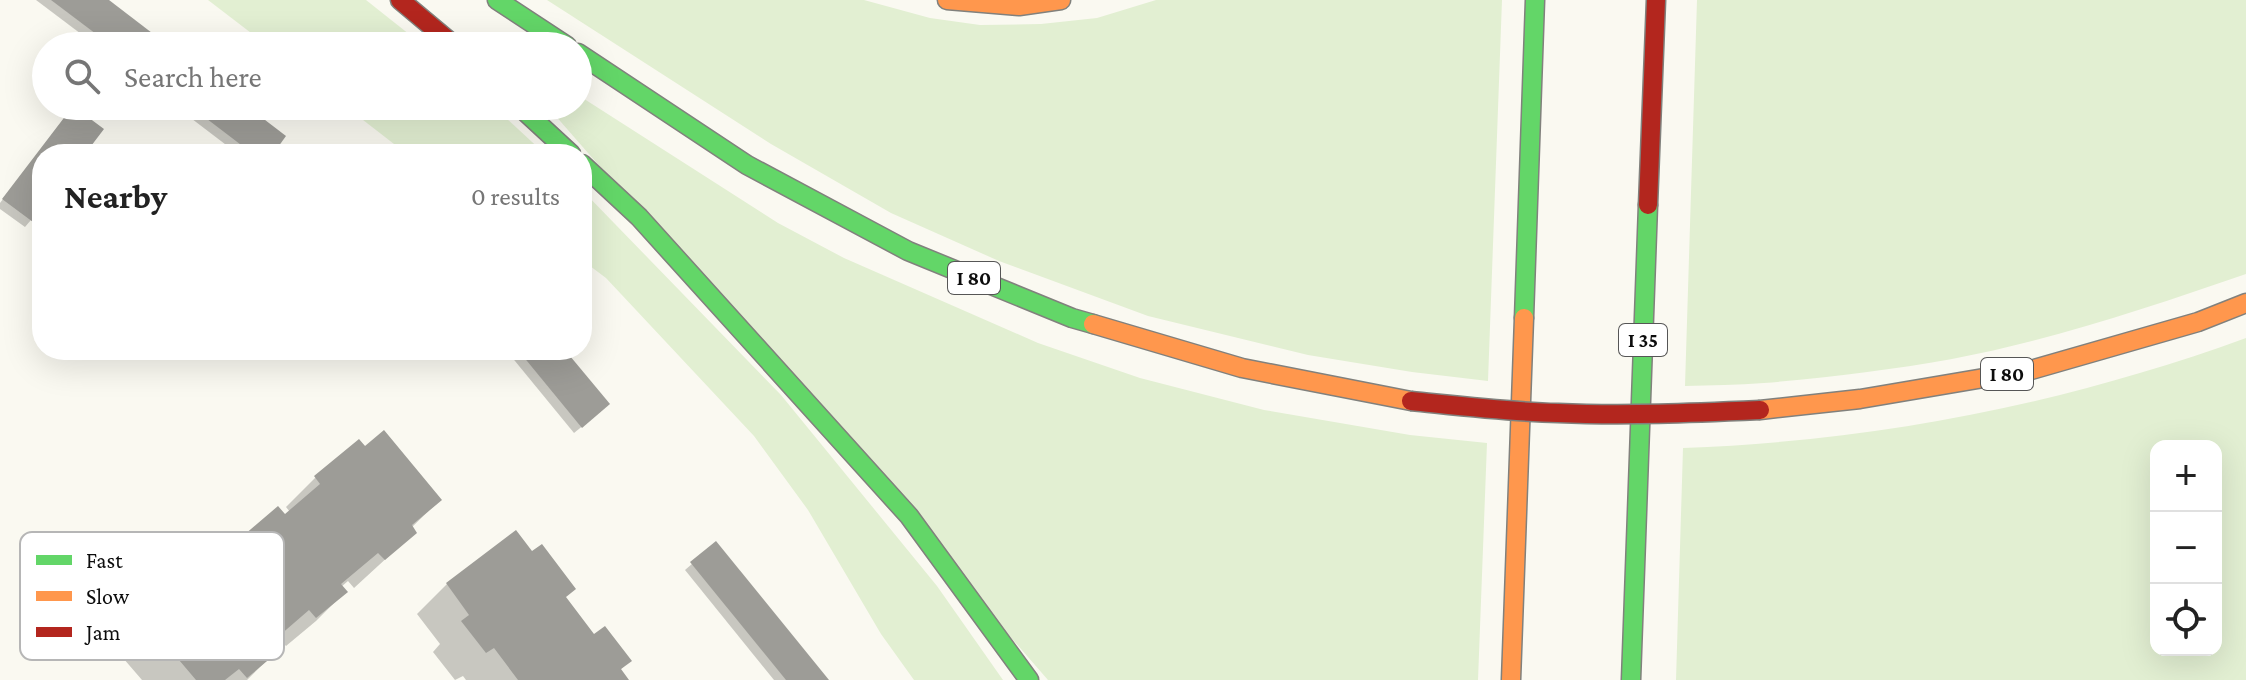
<!DOCTYPE html>
<html lang="en">
<head>
<meta charset="utf-8">
<style>
  body { margin:0; font-family:"Crimson Pro",serif; background:#f2f2f2; color:#222 }
  .controls { position:absolute; right:24px; bottom:24px; display:grid; overflow:hidden; border-radius:16px; box-shadow:0 8px 32px #0002 }
  .controls button { width:72px; height:72px; display:grid; place-items:center; padding:0; border:0; border-bottom:2px solid #e0e0e0; background:#fff; color:#222; font:40px sans-serif }
  .list { margin:0; padding:0; list-style:none }
  h2 { display:flex; justify-content:space-between; align-items:center; height:104px; margin:0; padding:0 32px; font-size:34px }
  h2 small { font-size:26px; font-weight:400; color:#767676 }
  .icon { flex:none; width:44px; height:44px; fill:none; stroke:currentColor; stroke-width:2; stroke-linecap:round; stroke-linejoin:round }
  .map { position:relative; flex:none; width:2246px; height:680px; overflow:hidden }
  .search { position:absolute; background:#fff; box-shadow:0 8px 32px #0002; left:32px; top:32px; width:560px; height:88px; display:flex; align-items:center; gap:20px; box-sizing:border-box; padding:0 28px; border-radius:44px; color:#767676; font-size:30px }
  .panel { position:absolute; background:#fff; box-shadow:0 8px 32px #0002; left:32px; top:144px; width:560px; height:216px; border-radius:32px }
  .map>svg:first-child { display:block }
  .grass { fill:#e2efd2; fill-rule:evenodd }
  .shadow { fill:#0003 }
  .building { fill:#9d9c97 }
  .lines { fill:none; stroke-linecap:round; stroke-linejoin:round }
  .fast-casing { stroke:#81817d; stroke-width:21 }
  .slow-casing { stroke:#81817d; stroke-width:21 }
  .jam-casing { stroke:#81817d; stroke-width:21 }
  .fast { stroke:#63d668; stroke-width:18 }
  .slow { stroke:#ff974d; stroke-width:18 }
  .jam { stroke:#b3261e; stroke-width:18 }
  .jam-bridge-casing { stroke:#81817d; stroke-width:21; stroke-linecap:butt }
  .jam-bridge { stroke:#b3261e; stroke-width:18 }
  .labels { text-anchor:middle; stroke-width:8; stroke-linejoin:round; paint-order:stroke }
  .shield { fill:#fff; stroke:#565656; stroke-width:2 }
  .shield-label { font-size:20px; font-weight:bold; fill:#0d0d0d }
  .key { fill:#fff; stroke:#b6b6b6; stroke-width:2 }
  .key-label { font-size:22px; fill:#0d0d0d }
</style>
</head>
<body>
<div class="map">
<svg width="2246" height="680" viewBox="0 0 2246 680">
  <rect width="100%" height="100%" fill="#faf9f1"/>
  <g class="grass">
    <polygon points="208,0 366,0 424,46 268,46"/>
    <polygon points="547,0 864,0 930,18 980,25 1041,24 1097,18 1156,0 1502,0 1488,381 1412,372 1308,355 1148,316 999,261 891,213 771,144"/>
    <path d="M1697,0H2246V274C2150,307 2053,340 1952,359C1890,370 1827,378 1764,383C1738,385 1711,385 1685,386Z"/>
    <polygon points="578,95 778,223 844,258 1038,343 1140,378 1264,410 1410,435 1487,443 1478,680 1048,680 547,106 578,106"/>
    <polygon points="345,106 493,106 545,154 417,154 394,144"/>
    <polygon points="582,190 781,395 937,586 1003,680 914,680 881,634 808,510 754,436 606,278 582,260"/>
    <path d="M2246,338V680H1676L1683,448C1876,441 2065,404 2246,338ZM2156,446H2216V650H2156Z"/>
  </g>
  <g class="shadow">
    <polygon points="36,0 105,0 166,46 97,46"/>
    <polygon points="175,106 244,106 270,154 238,154"/>
    <polygon points="67,115 82,154 42,154 42,207 25,227 0,209 0,203"/>
    <polygon points="506,350 563,350 601,411 574,433"/>
    <polygon points="358,441 440,500 411,528 415,532 354,588 348,581 341,587 345,592 316,621 286,646 278,638 271,644 276,651 247,680 142,680 123,658 141,640 135,633 164,604 209,566 216,575 220,571 216,566 245,536 290,512 286,507 315,478"/>
    <polygon points="516,533 594,637 629,661 619,671 626,680 466,680 463,676 455,680 433,652 440,644 417,614 447,584"/>
    <polygon points="715,544 826,680 774,680 685,570"/>
  </g>
  <g class="building">
    <polygon points="51,0 109,0 169,46 112,46"/>
    <polygon points="73,106 104,129 85,154 42,154 42,210 33,222 2,199"/>
    <polygon points="190,106 247,106 286,136 273,154 253,154"/>
    <polygon points="518,350 565,350 610,404 582,428"/>
    <polygon points="384,430 442,500 412,525 417,533 385,560 378,553 341,584 348,592 316,618 309,610 272,642 279,651 247,678 239,669 225,680 196,680 151,627 170,611 163,602 209,563 216,572 251,543 244,535 278,506 285,514 320,484 314,476 359,439 365,446"/>
    <polygon points="516,530 532,551 542,544 576,589 566,597 594,634 605,626 632,661 621,669 629,680 518,680 494,648 486,653 461,621 469,615 446,583"/>
    <polygon points="716,541 829,680 786,680 690,562"/>
  </g>
  <g class="lines">
    <defs>
      <g id="fast">
        <polyline points="497,0 567,46"/>
        <polyline points="578,53 747,165 908,251 1072,318 1093,324"/>
        <polyline points="519,106 571,154"/>
        <polyline points="582,164 639,217 909,516 1029,680"/>
        <polyline points="1524,318 1535,0"/>
        <polyline points="1631,680 1648,205"/>
      </g>
      <g id="slow">
        <polyline points="947,0 1019,6 1061,0"/>
        <polyline points="1093,324 1242,368 1411,401"/>
        <polyline points="1760,410 1860,399 2031,370 2198,322 2246,303"/>
        <polyline points="1511,680 1524,318"/>
      </g>
      <g id="jam">
        <polyline points="400,0 455,46"/>
        <polyline points="1648,205 1656,0"/>
      </g>
    </defs>
    <use href="#fast" class="fast-casing"/>
    <use href="#slow" class="slow-casing"/>
    <use href="#jam" class="jam-casing"/>
    <use href="#fast" class="fast"/>
    <use href="#slow" class="slow"/>
    <use href="#jam" class="jam"/>
    <defs>
      <path id="jam-bridge" d="M1411,401C1460,406 1509,412 1558,413C1625,416 1693,413 1760,410"/>
    </defs>
    <use href="#jam-bridge" class="jam-bridge-casing"/>
    <use href="#jam-bridge" class="jam-bridge"/>
  </g>
  <g class="labels">
    <g class="shield">
      <rect x="948" y="262" width="52" height="32" rx="6"/>
      <rect x="1619" y="324" width="48" height="32" rx="6"/>
      <rect x="1981" y="358" width="52" height="32" rx="6"/>
    </g>
    <g class="shield-label">
      <text x="974" y="285">I 80</text>
      <text x="1643" y="347">I 35</text>
      <text x="2007" y="381">I 80</text>
    </g>
  </g>
  <rect x="20" y="532" width="264" height="128" rx="12" class="key"/>
  <rect x="36" y="555" width="36" height="10" fill="#63d668"/>
  <rect x="36" y="591" width="36" height="10" fill="#ff974d"/>
  <rect x="36" y="627" width="36" height="10" fill="#b3261e"/>
  <g class="key-label">
    <text x="86" y="568">Fast</text>
    <text x="86" y="604">Slow</text>
    <text x="86" y="640">Jam</text>
  </g>
</svg>
<div class="controls">
<button>+</button>
<button>−</button>
<button><svg class="icon" aria-label="locate" viewBox="0 0 24 24"><circle cx="12" cy="12" r="6"/><path d="M12 2v4M12 18v4M2 12h4M18 12h4"/></svg></button>
</div>
<div class="search"><svg class="icon" aria-label="search" viewBox="0 0 24 24"><circle cx="10" cy="10" r="6"/><path d="M15 15l6 6"/></svg>Search here</div>
<section class="panel">
<h2>Nearby<small>0 results</small></h2>
<ul class="list">
</ul>
</section>
</div>
</body>
</html>
